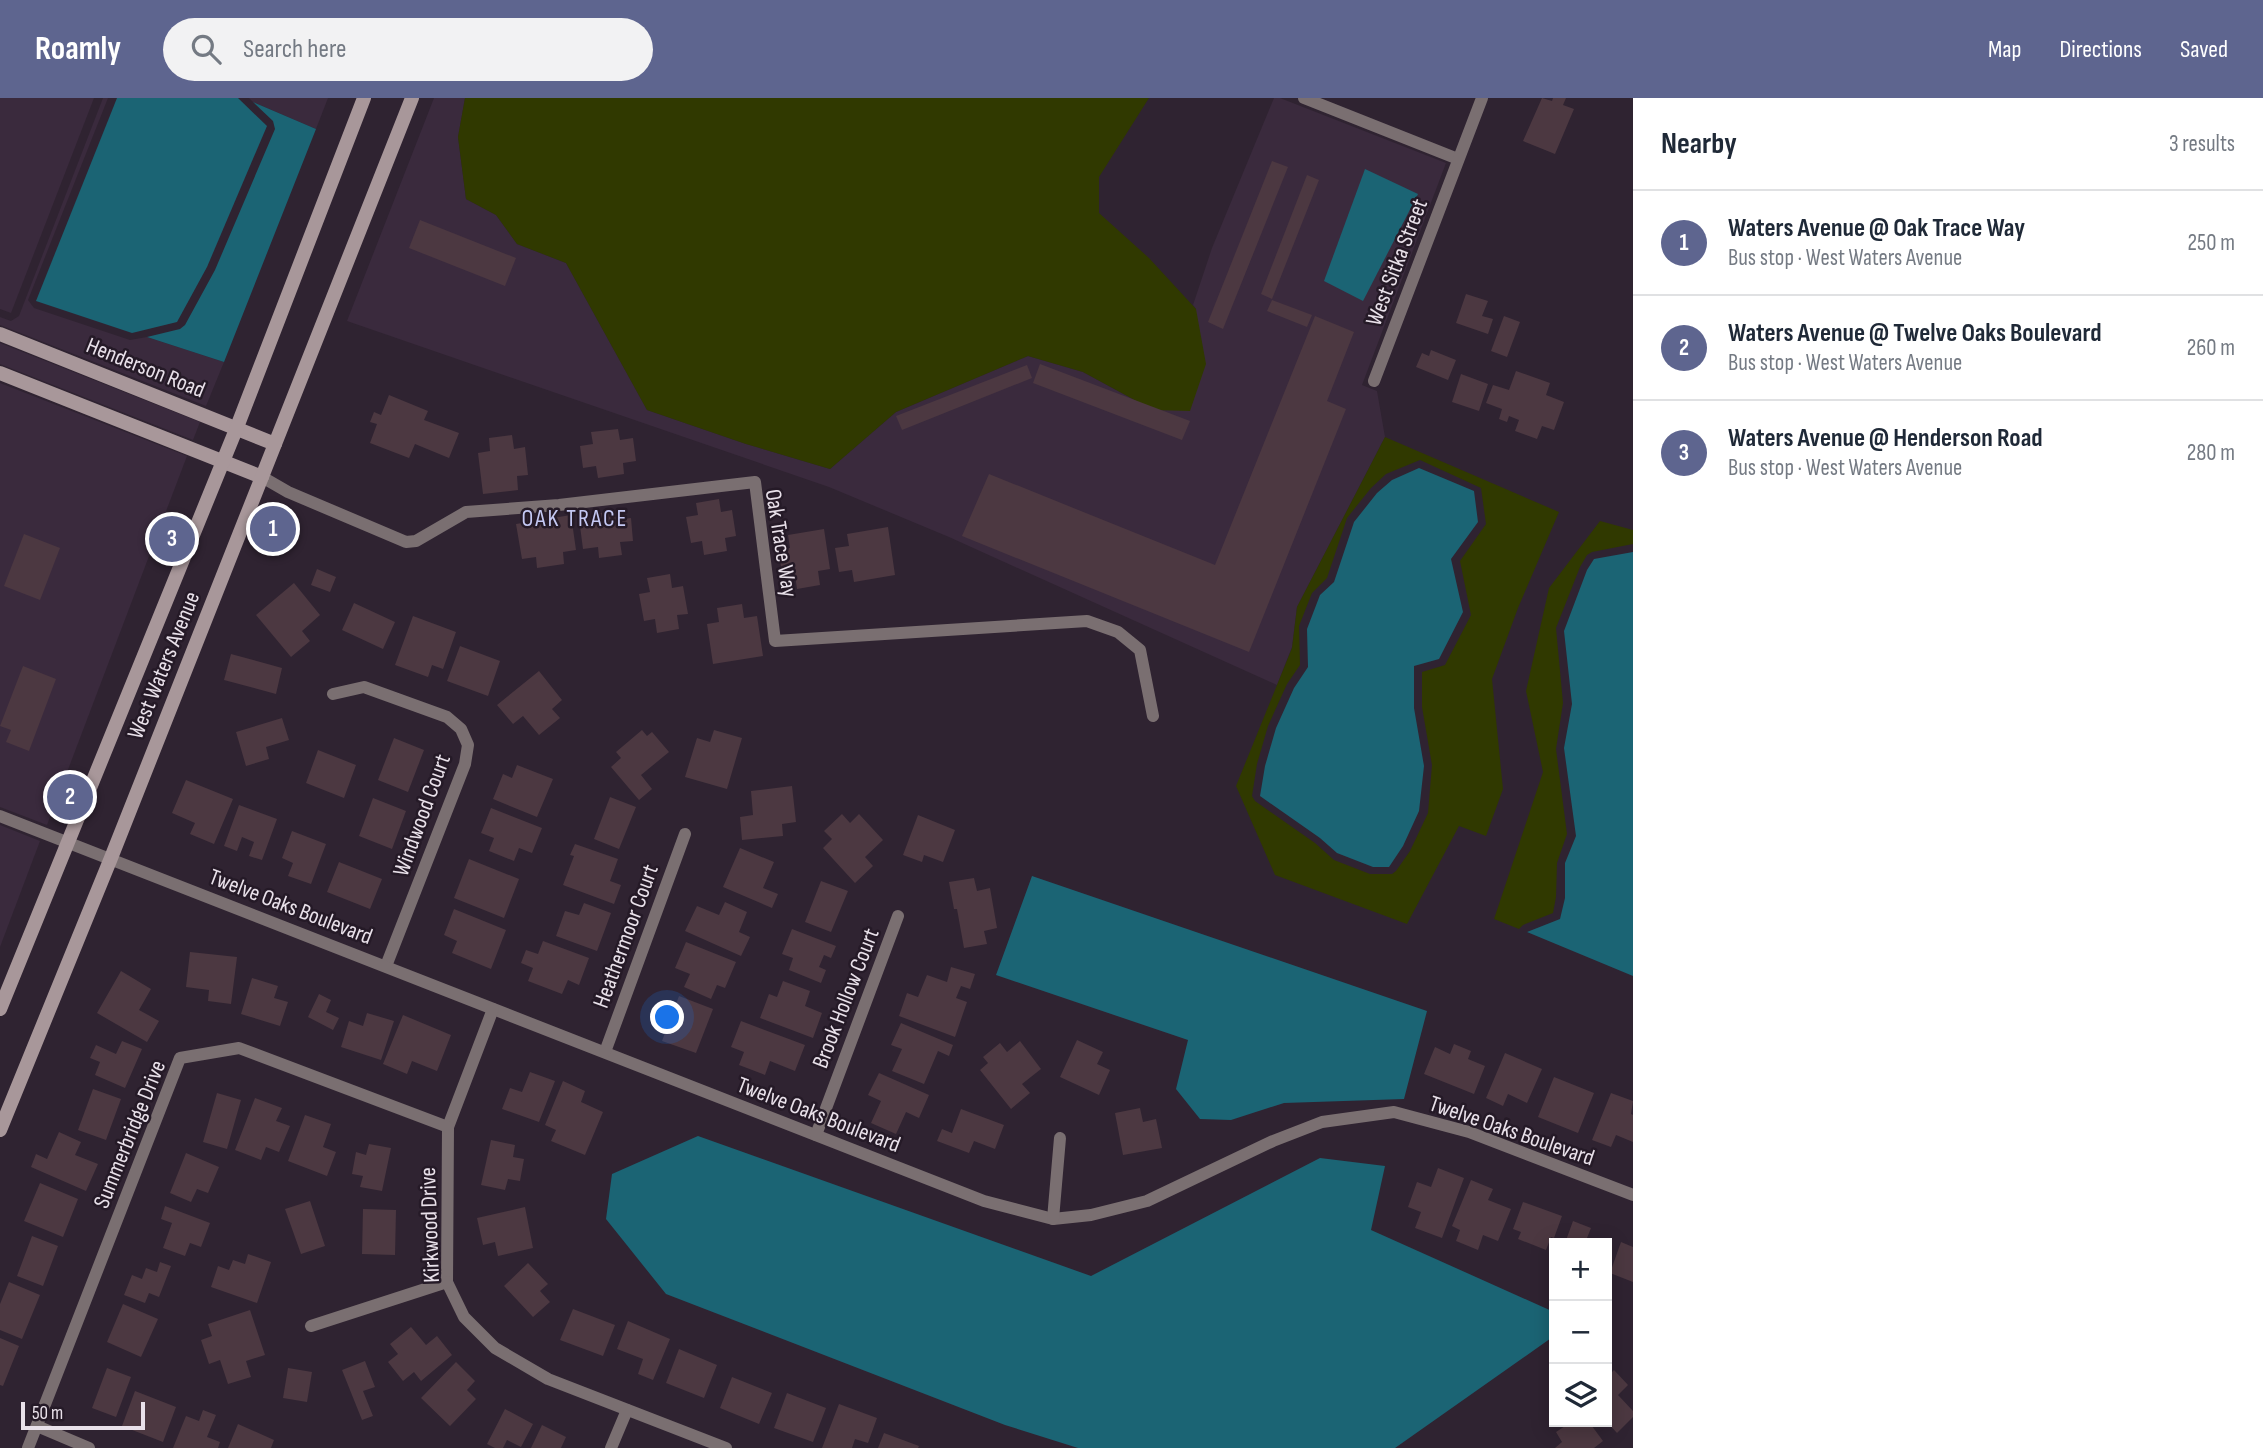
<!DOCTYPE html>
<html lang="en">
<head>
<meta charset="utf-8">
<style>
  body { margin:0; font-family:"Sofia Sans Condensed",sans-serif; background:#f2f2f3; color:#1f2937 }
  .controls { position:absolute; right:21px; bottom:21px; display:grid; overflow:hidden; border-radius:0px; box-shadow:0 4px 18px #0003 }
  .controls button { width:63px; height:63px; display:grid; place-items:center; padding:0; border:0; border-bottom:2px solid #e0e1e3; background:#fff; color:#1f2937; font:35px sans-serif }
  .scale { position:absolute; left:21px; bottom:18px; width:124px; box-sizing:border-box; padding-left:7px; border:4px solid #e9e1ea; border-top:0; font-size:19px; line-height:24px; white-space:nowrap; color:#e9e1ea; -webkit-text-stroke:5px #251a27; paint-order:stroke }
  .you { position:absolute; left:668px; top:920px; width:24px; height:24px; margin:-18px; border:5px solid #fff; border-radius:50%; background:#1a73e8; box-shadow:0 0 0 10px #1a73e833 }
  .badge { display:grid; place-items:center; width:46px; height:46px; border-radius:50%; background:#5e658f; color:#fff; font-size:23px; font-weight:700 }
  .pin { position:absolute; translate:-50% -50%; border:4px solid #fff; box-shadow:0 2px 7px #0006 }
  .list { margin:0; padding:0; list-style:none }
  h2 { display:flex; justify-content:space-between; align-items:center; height:91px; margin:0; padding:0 28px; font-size:30px }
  h2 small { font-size:23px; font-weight:400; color:#747a83 }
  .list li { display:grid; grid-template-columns:46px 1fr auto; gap:21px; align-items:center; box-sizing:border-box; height:105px; padding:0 28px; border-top:2px solid #e0e1e3 }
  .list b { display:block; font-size:26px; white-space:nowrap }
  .list p { margin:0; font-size:23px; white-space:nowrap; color:#747a83 }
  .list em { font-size:23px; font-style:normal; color:#747a83 }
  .icon { flex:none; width:38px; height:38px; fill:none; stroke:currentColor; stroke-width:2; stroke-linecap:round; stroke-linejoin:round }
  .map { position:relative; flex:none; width:1633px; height:1350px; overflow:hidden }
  header { display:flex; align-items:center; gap:42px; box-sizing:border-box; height:98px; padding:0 35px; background:#5e658f; color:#fff }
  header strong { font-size:33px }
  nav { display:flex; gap:38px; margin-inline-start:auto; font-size:24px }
  .search { width:490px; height:63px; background:#f2f2f3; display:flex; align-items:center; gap:18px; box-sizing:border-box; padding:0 24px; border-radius:38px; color:#747a83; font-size:26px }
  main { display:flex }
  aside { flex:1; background:#fff }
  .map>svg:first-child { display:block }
  .built { fill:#3a2a3d }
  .green { fill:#303900; fill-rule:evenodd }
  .water { fill:#1b6474 }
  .building { fill:#4c3841 }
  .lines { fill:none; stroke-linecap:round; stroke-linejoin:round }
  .street { stroke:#7a6f71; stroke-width:12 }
  .secondary { stroke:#a8979a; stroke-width:14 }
  .labels { text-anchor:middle; stroke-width:5; stroke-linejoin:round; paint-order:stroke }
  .street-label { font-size:23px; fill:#e9e1ea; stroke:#251a27 }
  .neighbourhood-label { font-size:24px; letter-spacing:2px; fill:#c4c8f3; stroke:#251a27 }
</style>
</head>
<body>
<header>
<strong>Roamly</strong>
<div class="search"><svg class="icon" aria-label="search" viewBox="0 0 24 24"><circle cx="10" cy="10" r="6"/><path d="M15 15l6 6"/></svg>Search here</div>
<nav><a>Map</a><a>Directions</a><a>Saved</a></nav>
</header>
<main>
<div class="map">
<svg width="1633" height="1350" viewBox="0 0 1633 1350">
  <rect width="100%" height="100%" fill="#2f2331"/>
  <g class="built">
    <polygon points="0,0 94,0 11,215 0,211"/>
    <polygon points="103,0 108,0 28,202 34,210 130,242 147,239 224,264 206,308 0,227 0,219 11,223 19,218"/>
    <polygon points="249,0 328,0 316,31 253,4"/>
    <polygon points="434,0 465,0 458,39 466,101 496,117 517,146 566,165 647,312 746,346 830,371 896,314 1028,258 1083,274 1153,312 1196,211 1193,207 1212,150 1274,0 1280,0 1446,65 1362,287 1377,293 1385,339 1297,509 1292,549 1277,587 949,439 829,389 347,223"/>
    <polygon points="0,245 200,324 193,342 0,266"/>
    <polygon points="0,285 187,358 47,727 0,709"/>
    <polygon points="0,727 40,743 0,849"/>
  </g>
  <g class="green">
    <polygon points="465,0 1149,0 1099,79 1099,115 1149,160 1196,211 1206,266 1190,313 1153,312 1083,274 1028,258 896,314 830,371 746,346 647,312 566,165 517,146 496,117 466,101 458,39"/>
    <path d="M1385,339L1559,414L1518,510L1492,581L1503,691L1486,738L1459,728L1407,826L1275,777L1236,688L1292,550L1297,509ZM1420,362L1481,390L1486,426L1460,463L1471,517L1445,567L1422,574V609L1432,667L1428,715L1410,753L1396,773L1392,776H1370L1334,762L1315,745L1255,703L1252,698L1257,666L1268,628L1287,586L1300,567L1299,528L1312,495L1327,480L1347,420L1371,390L1386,376Z"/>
    <polygon points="1600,423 1633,432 1633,446 1592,454 1587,457 1580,469 1556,530 1563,605 1556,651 1567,736 1557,765 1556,799 1553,815 1523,827 1519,831 1494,821 1543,674 1526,593 1549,490"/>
  </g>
  <g class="water">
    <polygon points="117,0 238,0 267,28 207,169 177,224 132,235 36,203"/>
    <polygon points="253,4 316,31 224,264 147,239 180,231 185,227 215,172 275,31 273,23"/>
    <polygon points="1365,71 1418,96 1363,203 1324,183"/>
    <polygon points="1419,370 1474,393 1478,424 1451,461 1463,514 1439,561 1414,568 1414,610 1424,668 1419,713 1403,748 1389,769 1373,769 1337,755 1320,740 1260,698 1265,668 1276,630 1294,590 1308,569 1307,531 1320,497 1334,484 1354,424 1377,395 1392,382"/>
    <polygon points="1633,454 1633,878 1527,834 1560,821 1565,800 1565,765 1576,738 1564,650 1572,606 1564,533 1587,472 1594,461"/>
    <polygon points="1032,778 1427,913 1404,1001 1284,1005 1231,1022 1200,1021 1176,991 1188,942 996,877"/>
    <polygon points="698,1038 1091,1178 1320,1060 1385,1068 1371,1132 1554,1214 1554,1238 1395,1350 1078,1350 1005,1327 666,1196 606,1121 612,1076"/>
  </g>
  <g class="building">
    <polygon points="1542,0 1552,3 1553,0 1566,0 1563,7 1574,11 1555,56 1523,43"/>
    <polygon points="1272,63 1288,69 1223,231 1208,224"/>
    <polygon points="1307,77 1319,82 1272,201 1261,196"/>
    <polygon points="420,122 516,160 505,188 409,150"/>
    <polygon points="1466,196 1488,203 1482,218 1493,221 1488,236 1456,225"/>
    <polygon points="1272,202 1312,217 1307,229 1267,213"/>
    <polygon points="1315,218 1354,234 1327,303 1346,311 1249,554 962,438 989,376 1215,467"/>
    <polygon points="1504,218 1520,224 1507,259 1491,253"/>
    <polygon points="1431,252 1456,262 1448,282 1416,269 1422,255 1429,258"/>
    <polygon points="1040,266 1190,323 1182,342 1033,285"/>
    <polygon points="1027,267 1032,280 902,332 896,318"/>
    <polygon points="1516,273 1550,285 1546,297 1564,304 1554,332 1542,328 1537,341 1515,333 1519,322 1509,318 1507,324 1499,321 1502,311 1486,305 1493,287 1509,292"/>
    <polygon points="1461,276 1488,286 1479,313 1452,304"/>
    <polygon points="389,297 428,313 424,322 459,335 449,360 415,346 409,360 370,345 377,326 370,324 374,314 381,317"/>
    <polygon points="618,331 620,342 633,340 636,363 623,365 624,376 598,380 596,368 583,370 580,348 593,346 591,334"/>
    <polygon points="512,337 514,351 525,349 528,377 517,378 518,392 483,396 478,355 490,353 489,340"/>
    <polygon points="719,401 721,414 732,412 736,438 725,440 727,453 704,457 702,443 691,445 686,419 698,417 696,405"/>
    <polygon points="617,413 618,422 631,420 633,443 620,444 622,457 599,460 598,449 583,451 580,428 593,426 592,416"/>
    <polygon points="571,417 576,452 563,454 564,466 537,470 536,459 522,461 516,426"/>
    <polygon points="888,429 895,477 854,484 852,472 839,474 835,450 849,448 847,436"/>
    <polygon points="824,431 830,471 818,473 820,487 797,491 795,477 783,479 778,452 790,450 788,437"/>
    <polygon points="24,436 60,450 40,502 4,488"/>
    <polygon points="317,471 336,479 330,494 311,487"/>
    <polygon points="670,476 672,490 683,488 688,516 677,517 679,531 657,535 655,521 644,523 639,496 650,494 647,480"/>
    <polygon points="294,485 320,517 302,533 310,543 291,559 256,517"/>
    <polygon points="354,505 395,524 383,551 342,532"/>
    <polygon points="742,506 744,520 757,518 763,558 713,566 707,526 719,524 717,510"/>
    <polygon points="413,518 456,534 443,571 432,567 428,579 395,567"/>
    <polygon points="460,548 500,563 488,598 447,583"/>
    <polygon points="231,556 282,570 276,596 224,582"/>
    <polygon points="23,568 56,581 29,653 6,644 11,632 0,628"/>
    <polygon points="539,573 562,602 552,611 560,620 539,637 523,618 513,626 497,607"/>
    <polygon points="282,620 289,642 266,649 269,661 246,668 236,634"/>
    <polygon points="642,632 647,638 652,634 669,654 641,677 652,691 639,702 611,669 621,660 616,654"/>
    <polygon points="714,632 742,640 727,691 685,679 697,640 710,644"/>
    <polygon points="394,640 424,652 408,694 378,682"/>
    <polygon points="318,652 356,667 344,700 306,685"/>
    <polygon points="517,667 553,681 537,719 493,701 503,676 512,680"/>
    <polygon points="186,682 233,701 214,746 190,736 195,725 172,715"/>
    <polygon points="792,688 796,724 782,726 783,738 742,742 740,719 753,717 751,693"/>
    <polygon points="610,699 636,709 619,751 594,741"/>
    <polygon points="373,700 406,713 392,751 359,738"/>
    <polygon points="239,707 277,721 262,762 249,758 254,744 242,739 237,753 224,748"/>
    <polygon points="491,710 542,730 532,755 519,750 514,763 489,753 494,740 481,735"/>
    <polygon points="842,716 850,725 859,716 883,742 865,759 873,768 855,785 823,750 832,741 824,733"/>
    <polygon points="918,717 955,732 943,764 924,757 922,764 903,757"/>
    <polygon points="292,733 326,746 311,786 288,778 293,765 282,760"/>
    <polygon points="575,746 618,761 610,783 621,787 614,806 563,787 574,758 570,757"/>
    <polygon points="740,750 774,764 763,790 778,796 772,810 723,789"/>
    <polygon points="469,761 519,781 504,820 454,800"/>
    <polygon points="339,764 382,781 370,811 327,794"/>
    <polygon points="974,780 977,793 990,790 997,830 984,833 987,846 964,850 957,811 954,811 949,784"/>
    <polygon points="821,783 848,793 831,834 805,824"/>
    <polygon points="725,804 747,814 739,834 750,839 741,858 685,833 697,808 719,817"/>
    <polygon points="584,805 611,815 597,853 556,838 565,813 579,817"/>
    <polygon points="454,811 506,832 491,871 452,855 457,843 444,837"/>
    <polygon points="792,831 836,848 831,860 824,857 819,869 826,872 821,885 789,872 793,860 782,856"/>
    <polygon points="543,843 589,860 579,887 568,882 562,896 528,883 533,870 521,865 526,852 538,856"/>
    <polygon points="686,844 736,864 725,890 717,887 711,901 684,889 690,876 675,870"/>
    <polygon points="190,854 237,859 231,906 208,903 209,892 186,889"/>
    <polygon points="951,869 975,876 970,891 961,888 956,900 967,904 955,939 899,918 907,895 918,899 927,877 947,884"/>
    <polygon points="121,873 151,891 139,912 159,923 147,944 97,915"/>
    <polygon points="252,880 278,888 274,900 288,904 280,928 241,916"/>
    <polygon points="783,883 810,893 805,908 822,915 813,940 760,920 769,896 777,899"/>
    <polygon points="319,896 331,902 326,914 339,920 333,932 308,919"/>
    <polygon points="679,898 713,911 696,955 662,943"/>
    <polygon points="367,915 394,923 381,962 341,949 349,923 363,928"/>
    <polygon points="403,917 451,937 437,973 412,963 407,976 383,966"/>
    <polygon points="741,923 805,947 795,973 770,963 765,977 739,967 744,954 731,949"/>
    <polygon points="901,925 953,947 949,958 938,953 924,986 892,973 902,951 891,947"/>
    <polygon points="1077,942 1103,954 1097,966 1110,972 1099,997 1060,979"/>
    <polygon points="122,943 142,951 125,990 95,977 100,964 90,960 96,947 116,956"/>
    <polygon points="1020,943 1041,971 1022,986 1030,995 1011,1011 980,972 988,965 983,959 1000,945 1007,954"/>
    <polygon points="1454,946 1471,953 1468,961 1485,968 1474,996 1424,976 1435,949 1450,956"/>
    <polygon points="1505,955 1542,971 1527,1005 1508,996 1503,1008 1486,1000"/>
    <polygon points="530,974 555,983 539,1024 502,1011 510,990 522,994"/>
    <polygon points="879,975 929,997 919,1020 906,1014 896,1036 871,1025 881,1003 868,997"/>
    <polygon points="1554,979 1594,995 1578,1035 1538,1019"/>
    <polygon points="563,983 585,993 581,1004 603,1014 585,1057 551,1043 556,1032 545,1027"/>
    <polygon points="93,991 121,1001 106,1042 78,1032"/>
    <polygon points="217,995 241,1002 227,1051 203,1044"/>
    <polygon points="1611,995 1633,1003 1631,1016 1633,1017 1633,1044 1616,1037 1611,1049 1592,1042"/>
    <polygon points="255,1000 282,1010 276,1023 290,1028 279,1054 266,1049 261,1062 235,1052"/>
    <polygon points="1140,1010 1143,1024 1156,1021 1162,1050 1123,1057 1115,1015"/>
    <polygon points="961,1011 1004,1027 995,1051 974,1043 969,1055 937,1043 942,1031 952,1035"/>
    <polygon points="305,1017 331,1026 323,1049 336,1054 327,1078 288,1063"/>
    <polygon points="59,1034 81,1044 75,1057 98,1066 86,1093 31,1069 36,1056 47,1061"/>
    <polygon points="491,1042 515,1047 513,1059 524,1061 520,1083 508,1081 505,1092 481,1087"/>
    <polygon points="369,1046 391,1050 382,1093 360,1089 363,1078 352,1076 356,1054 366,1057"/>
    <polygon points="186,1055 219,1069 208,1095 197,1091 191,1104 170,1095"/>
    <polygon points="1438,1070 1464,1080 1442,1140 1415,1130 1421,1114 1408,1109 1417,1084 1431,1089"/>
    <polygon points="1471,1082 1493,1091 1488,1102 1511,1111 1498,1143 1483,1137 1478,1152 1456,1143 1460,1132 1452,1128"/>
    <polygon points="40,1085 78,1101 63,1139 24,1123"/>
    <polygon points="310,1103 325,1148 301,1156 285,1111"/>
    <polygon points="1523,1104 1562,1118 1554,1140 1551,1139 1546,1152 1518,1141 1521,1134 1513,1131"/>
    <polygon points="165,1108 210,1125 201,1149 190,1145 185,1158 163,1150 172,1125 161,1121"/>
    <polygon points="525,1109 533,1150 498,1158 495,1144 483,1147 477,1120"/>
    <polygon points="363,1111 396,1112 395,1157 362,1156"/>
    <polygon points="1573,1123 1591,1130 1587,1140 1595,1143 1594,1145 1565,1145"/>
    <polygon points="32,1138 58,1148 43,1188 17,1178"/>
    <polygon points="1621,1144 1633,1149 1633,1184 1610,1175"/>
    <polygon points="248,1156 271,1164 257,1205 211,1189 218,1168 229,1172 233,1162 245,1166"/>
    <polygon points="160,1164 171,1168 159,1199 149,1195 145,1205 124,1197 132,1177 142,1181 146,1170 157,1174"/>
    <polygon points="528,1165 548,1186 540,1193 550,1204 533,1219 504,1188"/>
    <polygon points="9,1184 40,1197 22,1241 0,1232 0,1206"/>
    <polygon points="123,1206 158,1221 141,1259 107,1244"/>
    <polygon points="573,1211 615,1227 603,1258 560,1242"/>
    <polygon points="250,1212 265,1257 246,1263 251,1279 228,1286 220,1262 209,1266 201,1242 212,1238 208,1226"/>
    <polygon points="628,1223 670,1241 653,1282 638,1276 643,1261 617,1251"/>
    <polygon points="411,1229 426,1247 437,1238 452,1257 421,1283 414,1274 403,1283 388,1264 398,1256 390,1246"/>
    <polygon points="0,1240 19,1248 3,1288 0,1287"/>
    <polygon points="679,1251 717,1267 704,1300 666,1285"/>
    <polygon points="365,1263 375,1289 363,1293 373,1318 362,1322 342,1272"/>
    <polygon points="456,1264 475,1283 467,1292 476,1301 450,1328 421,1300"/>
    <polygon points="107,1270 131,1279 116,1319 92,1310"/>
    <polygon points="288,1270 312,1274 307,1304 283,1300"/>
    <polygon points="1614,1272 1628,1287 1618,1297 1633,1313 1633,1319 1617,1335 1607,1324 1607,1279"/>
    <polygon points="732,1279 772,1295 759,1326 720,1310"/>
    <polygon points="135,1293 176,1309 163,1344 122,1328"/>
    <polygon points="787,1295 826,1310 813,1344 774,1330"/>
    <polygon points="839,1306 877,1320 868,1345 855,1341 852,1350 822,1350"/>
    <polygon points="505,1311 533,1326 521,1349 507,1342 503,1350 495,1350 487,1346"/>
    <polygon points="203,1312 216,1317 207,1339 220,1344 218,1350 173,1350 186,1318 199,1323"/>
    <polygon points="1571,1324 1589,1324 1603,1343 1594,1350 1555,1350 1562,1344 1556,1334"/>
    <polygon points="238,1326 274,1342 271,1350 228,1350"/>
    <polygon points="542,1327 566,1339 561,1350 531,1350"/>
    <polygon points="884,1335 919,1348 918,1350 878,1350"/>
  </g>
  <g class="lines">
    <g class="street">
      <polyline points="1304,0 1458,61"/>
      <polyline points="1374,283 1482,0"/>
      <polyline points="262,379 288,394 406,444 416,443 466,414 559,407 755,384 775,543 1087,523 1118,534 1140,552 1153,618"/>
      <polyline points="333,596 364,589 447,619 461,631 468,647 465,666 386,868"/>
      <polyline points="0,718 984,1103 1053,1121 1091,1117 1147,1103 1273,1043 1322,1024 1394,1014 1469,1034 1633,1097"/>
      <polyline points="493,911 448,1029 447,1184 464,1219 495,1250 548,1281 726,1350"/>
      <polyline points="605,954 685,736"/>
      <polyline points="816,1037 898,818"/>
      <polyline points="1053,1121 1060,1040"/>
      <polyline points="311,1228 447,1184"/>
      <polyline points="37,1328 89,1350"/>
      <polyline points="28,1350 180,960 239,950 448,1029"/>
      <polyline points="611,1350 627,1312"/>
    </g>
    <g class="secondary">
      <polyline points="0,236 275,346"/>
      <polyline points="0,275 262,379"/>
      <polyline points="0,911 237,329 364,0"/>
      <polyline points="0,1032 111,760 412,0"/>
    </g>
  </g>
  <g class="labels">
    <g class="street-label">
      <text transform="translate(1396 164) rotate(-69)" y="8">West Sitka Street</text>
      <text transform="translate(146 269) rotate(22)" y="8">Henderson Road</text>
      <text transform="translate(782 445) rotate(81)" y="8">Oak Trace Way</text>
      <text transform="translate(163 567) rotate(-68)" y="8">West Waters Avenue</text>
      <text transform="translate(421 717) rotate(-70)" y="8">Windwood Court</text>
      <text transform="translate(291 808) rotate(21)" y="8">Twelve Oaks Boulevard</text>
      <text transform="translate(625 838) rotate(-70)" y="8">Heathermoor Court</text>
      <text transform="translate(845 900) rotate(-69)" y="8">Brook Hollow Court</text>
      <text transform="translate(819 1016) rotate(21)" y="8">Twelve Oaks Boulevard</text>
      <text transform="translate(1512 1032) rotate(19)" y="8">Twelve Oaks Boulevard</text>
      <text transform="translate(129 1036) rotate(-68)" y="8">Summerbridge Drive</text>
      <text transform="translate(429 1127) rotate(-92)" y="8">Kirkwood Drive</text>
    </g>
    <g class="neighbourhood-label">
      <text x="575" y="428">OAK TRACE</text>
    </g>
  </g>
</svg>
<div class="controls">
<button>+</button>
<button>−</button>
<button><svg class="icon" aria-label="layers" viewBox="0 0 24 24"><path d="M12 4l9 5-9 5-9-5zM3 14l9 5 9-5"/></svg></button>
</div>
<div class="scale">50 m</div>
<div class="you"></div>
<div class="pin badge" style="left:273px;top:431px">1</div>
<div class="pin badge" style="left:70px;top:699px">2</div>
<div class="pin badge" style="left:172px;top:441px">3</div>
</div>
<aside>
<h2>Nearby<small>3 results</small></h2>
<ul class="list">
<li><span class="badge">1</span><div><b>Waters Avenue @ Oak Trace Way</b><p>Bus stop · West Waters Avenue</p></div><em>250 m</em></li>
<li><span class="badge">2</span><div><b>Waters Avenue @ Twelve Oaks Boulevard</b><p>Bus stop · West Waters Avenue</p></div><em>260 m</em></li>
<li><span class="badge">3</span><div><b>Waters Avenue @ Henderson Road</b><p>Bus stop · West Waters Avenue</p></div><em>280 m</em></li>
</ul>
</aside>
</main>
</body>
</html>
